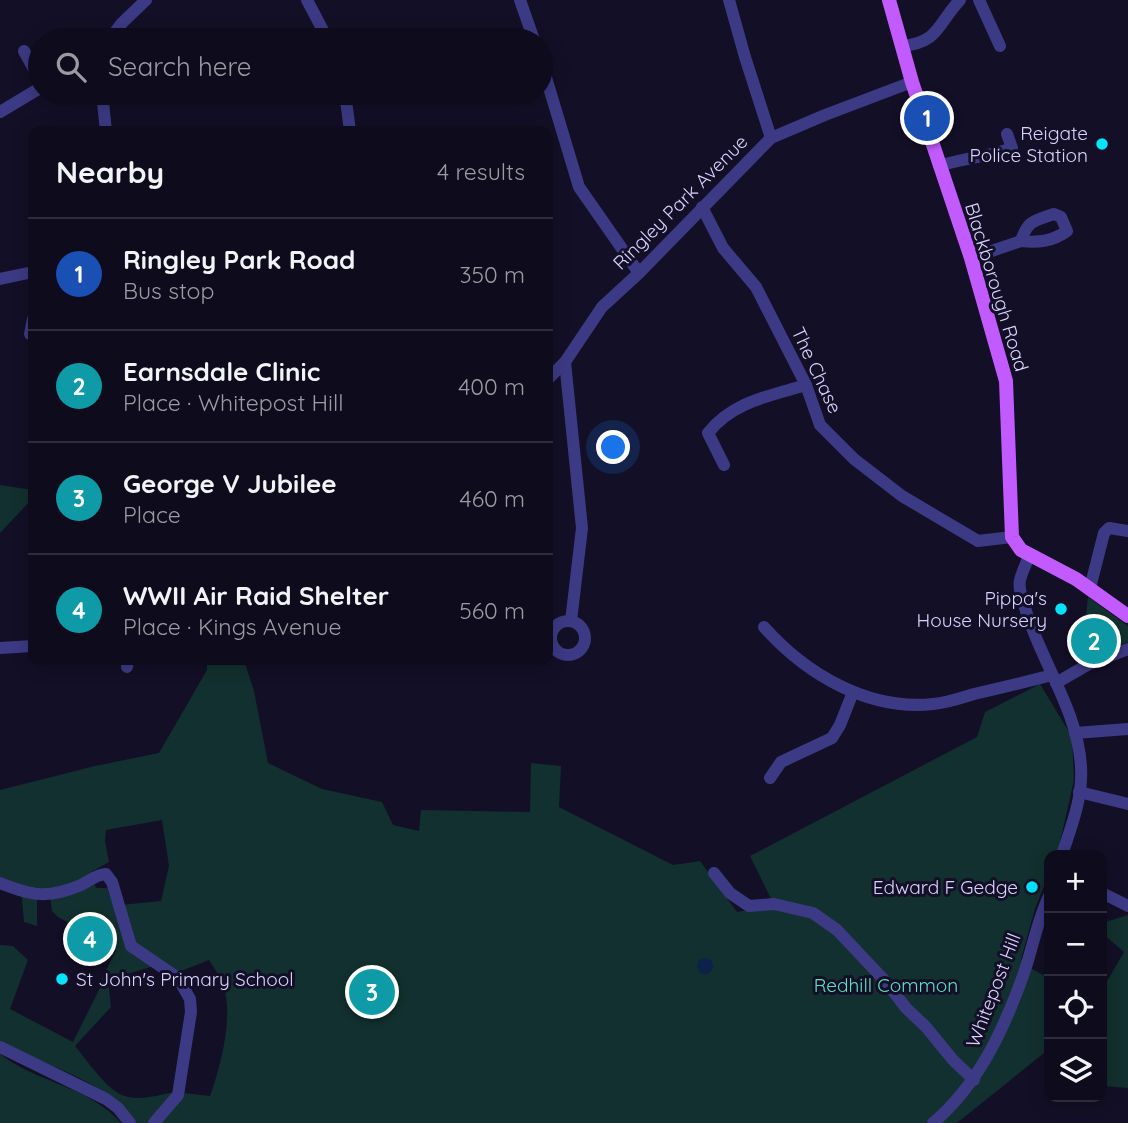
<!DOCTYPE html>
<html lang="en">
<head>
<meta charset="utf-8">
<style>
  body { margin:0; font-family:Quicksand,sans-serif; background:#171425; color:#f1f3f6 }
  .controls { position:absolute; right:21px; bottom:21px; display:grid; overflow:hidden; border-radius:14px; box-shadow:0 4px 18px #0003 }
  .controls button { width:63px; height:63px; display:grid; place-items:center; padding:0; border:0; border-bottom:2px solid #2e2b3b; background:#0e0b1c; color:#f1f3f6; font:35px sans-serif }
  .you { position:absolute; left:614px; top:448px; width:24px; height:24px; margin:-18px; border:5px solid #fff; border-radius:50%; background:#1a73e8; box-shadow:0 0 0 10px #1a73e833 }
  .badge { display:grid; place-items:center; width:46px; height:46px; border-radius:50%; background:#00e5ff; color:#fff; font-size:23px; font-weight:700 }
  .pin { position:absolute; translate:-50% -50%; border:4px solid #fff; box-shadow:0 2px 7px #0006 }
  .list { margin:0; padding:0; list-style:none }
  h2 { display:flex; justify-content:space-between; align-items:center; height:91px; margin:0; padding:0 28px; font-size:30px }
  h2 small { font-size:23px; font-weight:400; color:#9b9ba3 }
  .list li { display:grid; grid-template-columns:46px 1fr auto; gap:21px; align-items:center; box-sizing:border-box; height:112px; padding:0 28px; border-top:2px solid #2e2b3b }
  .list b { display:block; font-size:26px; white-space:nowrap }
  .list p { margin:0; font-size:23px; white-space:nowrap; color:#9b9ba3 }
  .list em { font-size:23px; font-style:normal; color:#9b9ba3 }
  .icon { flex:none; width:38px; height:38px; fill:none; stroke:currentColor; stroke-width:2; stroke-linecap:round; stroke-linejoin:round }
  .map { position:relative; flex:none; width:1128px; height:1123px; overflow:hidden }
  .search { position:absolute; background:#0e0b1c; box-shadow:0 4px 18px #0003; left:28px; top:28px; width:525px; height:77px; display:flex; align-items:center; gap:18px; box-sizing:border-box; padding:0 24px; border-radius:38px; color:#9b9ba3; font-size:26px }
  .panel { position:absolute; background:#0e0b1c; box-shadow:0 4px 18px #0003; left:28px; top:126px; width:525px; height:539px; border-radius:14px }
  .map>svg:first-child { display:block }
  .green { fill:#12302f }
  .water { fill:#0c2248 }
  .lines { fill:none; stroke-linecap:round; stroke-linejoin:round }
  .minor { stroke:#3d3a85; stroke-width:12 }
  .major { stroke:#c25bff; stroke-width:14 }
  .poi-dot { fill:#00e5ff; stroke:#130f26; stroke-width:2.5 }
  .labels { text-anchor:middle; stroke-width:6; stroke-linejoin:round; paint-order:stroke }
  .poi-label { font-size:19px; fill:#d9d4ff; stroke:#130f26; text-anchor:end }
  .street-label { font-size:19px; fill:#d9d4ff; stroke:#130f26 }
  .park-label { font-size:19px; fill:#5fe0c0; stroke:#130f26 }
</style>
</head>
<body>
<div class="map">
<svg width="1128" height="1123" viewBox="0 0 1128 1123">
  <rect width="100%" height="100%" fill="#130f26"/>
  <g class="green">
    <polygon points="0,485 33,490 33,498 0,533"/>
    <polygon points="1088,597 1128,626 1128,642 1114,647 1107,630 1085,624"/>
    <path d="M207,660H244L254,691L268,763L322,789L382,802L393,825L419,831L421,810L530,812L531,763L561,766L559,807L673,865L700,861L737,912L774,905L750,856L977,737L985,712L1040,684L1072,737L1074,780L1058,851L1056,855H1049V873L1035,909L1021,959L1032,969L1049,978V1049L957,1123H158L183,1093L210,1096C221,1065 234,1016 223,984C220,976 213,967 209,960L179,972L135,943L121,905L161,901L169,866L162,820L106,830L105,841L109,862L91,872L96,888H107L125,939L154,966L108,980L111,1007L75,1046C87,1060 108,1092 125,1096C141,1101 159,1095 174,1092L148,1123H135C127,1114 118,1102 108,1095C76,1072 35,1061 0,1042V945L13,946L28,960L10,1009L73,1042L104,980L102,979L116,950L58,917L52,911L50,895L37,894V926L24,922L21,888L0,878V790L95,766L159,753L207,670Z"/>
    <polygon points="1128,915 1128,1088 1102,1086 1102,990 1124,952 1102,933 1102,923"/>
    <path d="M0,1054C37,1083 89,1086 121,1123H0Z"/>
  </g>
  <circle class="water" cx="705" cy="966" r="8"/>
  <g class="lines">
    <g class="minor">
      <polyline points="307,0 328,40"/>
      <polyline points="520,0 534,40"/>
      <polyline points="729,0 745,57 771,138"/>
      <polyline points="979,0 1000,46"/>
      <polyline points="109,40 122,23 146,0"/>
      <path d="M902,46C940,42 937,24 960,0"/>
      <polyline points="24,51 40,80"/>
      <polyline points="541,61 579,187 639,273"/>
      <polyline points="102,93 106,131"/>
      <polyline points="345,93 350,131"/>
      <polyline points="0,112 40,88"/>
      <path d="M939,166C964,158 988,157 1012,148L1007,134"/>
      <polyline points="702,207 723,248 756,287 806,385 820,425 854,459 902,496 978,541 1012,537"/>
      <path d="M1054,214L1061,217L1067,231C1053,241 1039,243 1021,241C1028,220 1034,221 1054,214Z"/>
      <polyline points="971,258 1021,241"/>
      <polyline points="0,279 33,272"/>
      <polyline points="30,334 33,319"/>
      <polyline points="565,362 582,528 571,621"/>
      <polyline points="548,379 565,362 602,307 639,273 771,138 825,115 912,82"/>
      <path d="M724,465L708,433C732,402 769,396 806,385"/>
      <path d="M1029,555C1027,563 1022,571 1020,580C1018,590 1023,601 1026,611C1042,663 1078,711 1081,767C1083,798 1071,827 1062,855"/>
      <polyline points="1090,588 1104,533 1109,528 1128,531"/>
      <circle cx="568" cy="638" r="17"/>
      <path d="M764,627C806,674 868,711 933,704C947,703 961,698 974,694C1000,688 1026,682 1052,675"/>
      <polyline points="0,648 33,646"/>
      <polyline points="127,667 128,660"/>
      <polyline points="1056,683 1089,664 1128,649"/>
      <polyline points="1075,733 1128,729"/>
      <polyline points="770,778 781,762 832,738 840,725 853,692"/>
      <polyline points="1079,792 1128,804"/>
      <polyline points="714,873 730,893 749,906 774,904 813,913 837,930 887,983 906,1008 926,1027 953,1060 974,1080"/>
      <path d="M0,883C33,896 48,899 81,885C89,881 97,874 106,874L112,882L131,946L178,978L190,999L191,1012L178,1095L154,1123"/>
      <polyline points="1102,893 1128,906"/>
      <polyline points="0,1047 106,1099 118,1108 130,1123"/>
      <path d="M933,1123C979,1084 1004,1029 1024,973C1033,947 1037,921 1049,896"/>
    </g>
    <polyline class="major" points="889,0 912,82 971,258 1006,381 1012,537 1021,550 1076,579 1128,616"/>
  </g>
  <g class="poi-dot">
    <circle cx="1102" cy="144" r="7"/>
    <circle cx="1061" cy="609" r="7"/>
    <circle cx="1032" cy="887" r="7"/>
    <circle cx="62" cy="979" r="7"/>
  </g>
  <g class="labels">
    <g class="poi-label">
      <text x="1088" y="140">Reigate<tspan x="1088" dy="22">Police Station</tspan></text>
      <text x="1047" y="605">Pippa's<tspan x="1047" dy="22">House Nursery</tspan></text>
      <text x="1018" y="894">Edward F Gedge</text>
      <text x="76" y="986" text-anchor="start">St John's Primary School</text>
    </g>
    <g class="street-label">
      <text transform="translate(680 202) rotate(-45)" y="7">Ringley Park Avenue</text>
      <text transform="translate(997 287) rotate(73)" y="7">Blackborough Road</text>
      <text transform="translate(817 370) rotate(65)" y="7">The Chase</text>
      <text transform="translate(993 990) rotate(-69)" y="7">Whitepost Hill</text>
    </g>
    <g class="park-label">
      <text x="886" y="992">Redhill Common</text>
    </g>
  </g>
</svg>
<div class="controls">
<button>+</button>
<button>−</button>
<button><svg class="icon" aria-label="locate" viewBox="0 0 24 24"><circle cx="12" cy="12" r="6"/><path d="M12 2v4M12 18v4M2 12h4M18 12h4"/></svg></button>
<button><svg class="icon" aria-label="layers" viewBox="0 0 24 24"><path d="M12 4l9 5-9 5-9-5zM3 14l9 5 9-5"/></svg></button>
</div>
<div class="you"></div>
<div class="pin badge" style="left:927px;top:118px;background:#1a4fb4">1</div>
<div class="pin badge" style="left:1094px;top:641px;background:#0f9aa8">2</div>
<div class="pin badge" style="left:372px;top:992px;background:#0f9aa8">3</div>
<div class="pin badge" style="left:90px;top:939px;background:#0f9aa8">4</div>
<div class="search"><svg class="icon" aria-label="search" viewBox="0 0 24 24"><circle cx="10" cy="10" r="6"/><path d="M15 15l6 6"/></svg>Search here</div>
<section class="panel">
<h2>Nearby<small>4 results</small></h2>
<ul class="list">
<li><span class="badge" style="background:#1a4fb4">1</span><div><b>Ringley Park Road</b><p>Bus stop</p></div><em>350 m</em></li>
<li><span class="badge" style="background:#0f9aa8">2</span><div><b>Earnsdale Clinic</b><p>Place · Whitepost Hill</p></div><em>400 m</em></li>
<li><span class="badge" style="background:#0f9aa8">3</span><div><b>George V Jubilee</b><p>Place</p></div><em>460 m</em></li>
<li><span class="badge" style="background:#0f9aa8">4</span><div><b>WWII Air Raid Shelter</b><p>Place · Kings Avenue</p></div><em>560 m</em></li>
</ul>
</section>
</div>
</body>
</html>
